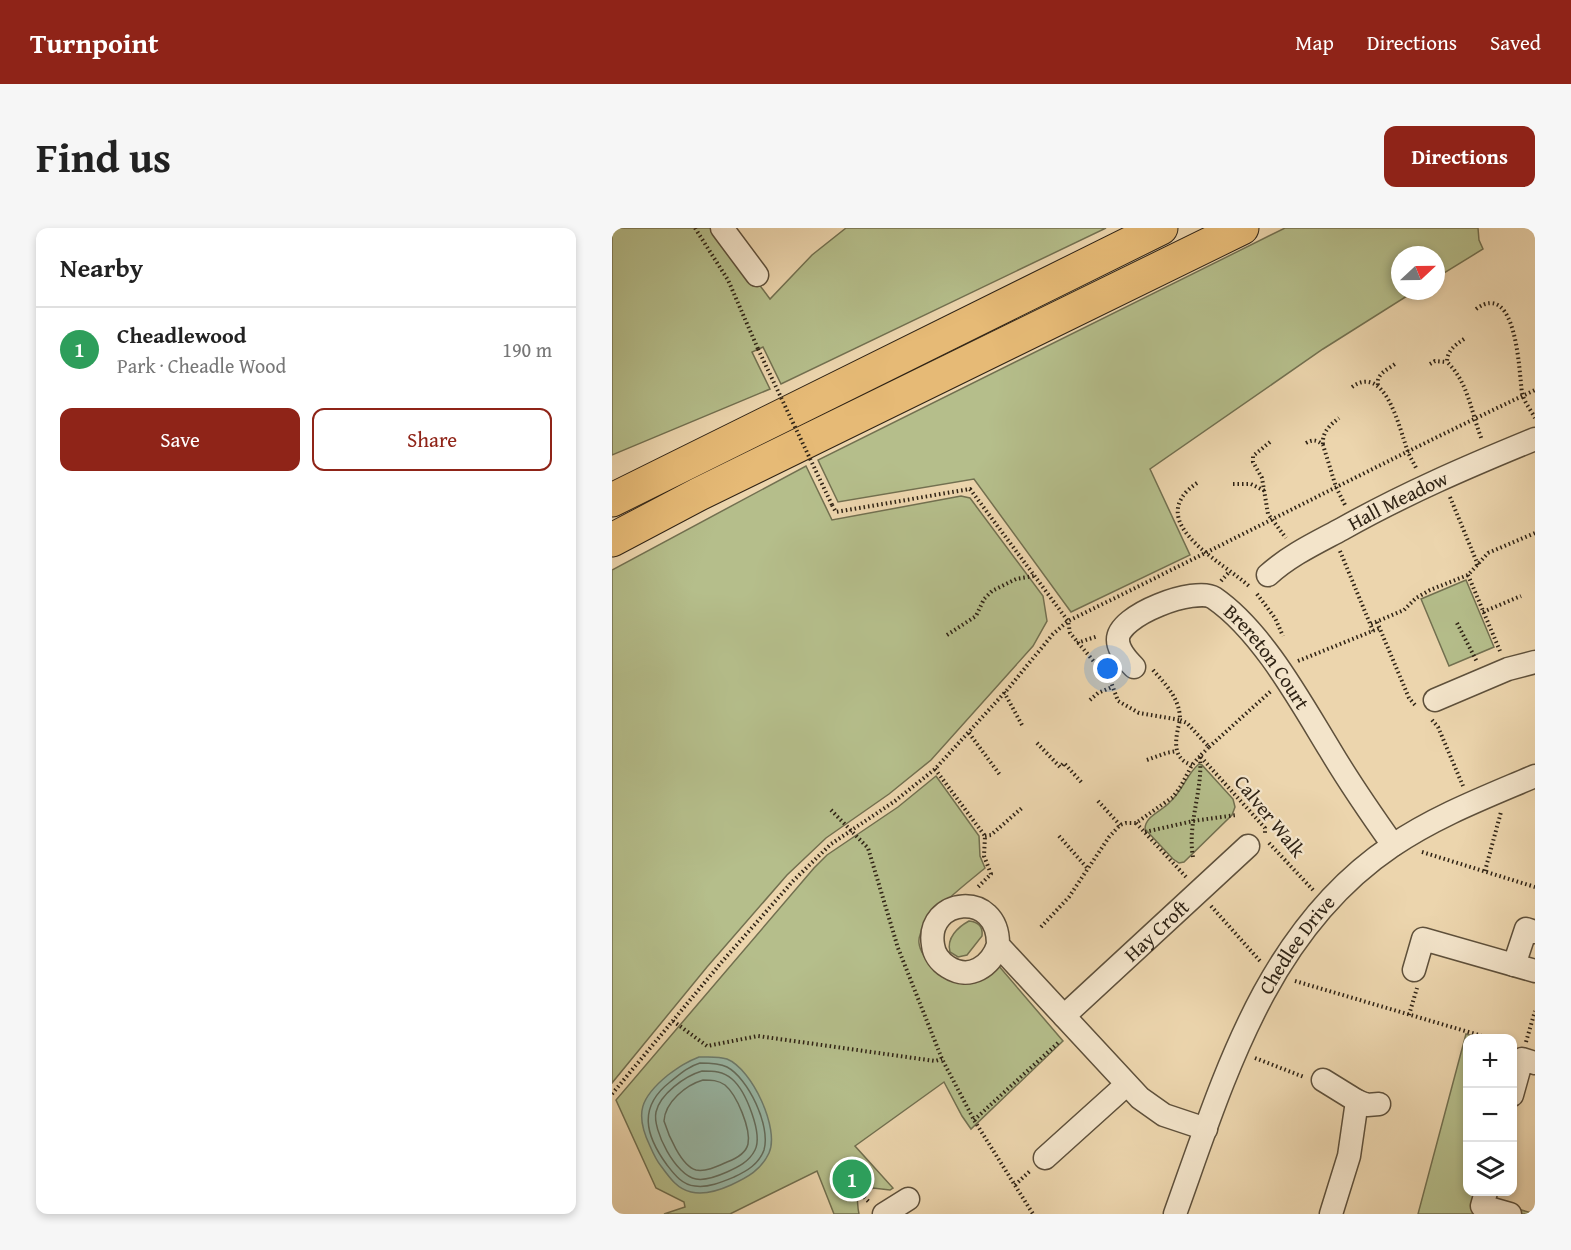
<!DOCTYPE html>
<html lang="en">
<head>
<meta charset="utf-8">
<style>
  body { margin:0; font-family:"Gentium Book Plus",serif; background:#f6f6f6; color:#222 }
  .controls { position:absolute; right:18px; bottom:18px; display:grid; overflow:hidden; border-radius:12px; box-shadow:0 3px 9px #0003 }
  .controls button { width:54px; height:54px; display:grid; place-items:center; padding:0; border:0; border-bottom:2px solid #e0e0e0; background:#fff; color:#222; font:30px sans-serif }
  .compass { position:absolute; left:779px; top:18px; width:54px; height:54px; border-radius:50%; background:#fff; box-shadow:0 3px 9px #0003; rotate:68deg }
  .you { position:absolute; left:496px; top:441px; width:21px; height:21px; margin:-15px; border:4px solid #fff; border-radius:50%; background:#1a73e8; box-shadow:0 0 0 9px #1a73e833 }
  .badge { display:grid; place-items:center; width:39px; height:39px; border-radius:50%; background:#8f2418; color:#fff; font-size:20px; font-weight:700 }
  .pin { position:absolute; translate:-50% -50%; border:3px solid #fff; box-shadow:0 2px 6px #0006 }
  .list { margin:0; padding:0; list-style:none }
  h2 { display:flex; justify-content:space-between; align-items:center; height:78px; margin:0; padding:0 24px; font-size:26px }
  h2 small { font-size:20px; font-weight:400; color:#767676 }
  .list li { display:grid; grid-template-columns:39px 1fr auto; gap:18px; align-items:center; box-sizing:border-box; height:84px; padding:0 24px; border-top:2px solid #e0e0e0 }
  .list b { display:block; font-size:22px; white-space:nowrap }
  .list p { margin:0; font-size:20px; white-space:nowrap; color:#767676 }
  .list em { font-size:20px; font-style:normal; color:#767676 }
  .actions { display:flex; gap:12px; padding:18px 24px }
  .actions a { flex:1; padding:14px 0; border:2px solid #8f2418; border-radius:12px; text-align:center; font-size:21px; color:#8f2418 }
  .actions .main { background:#8f2418; color:#fff }
  .icon { flex:none; width:33px; height:33px; fill:none; stroke:currentColor; stroke-width:2; stroke-linecap:round; stroke-linejoin:round }
  .map { position:relative; flex:none; width:923px; height:986px; overflow:hidden; border-radius:12px }
  header { display:flex; align-items:center; gap:36px; box-sizing:border-box; height:84px; padding:0 30px; background:#8f2418; color:#fff }
  header strong { font-size:28px }
  nav { display:flex; gap:33px; margin-inline-start:auto; font-size:21px }
  .intro { display:flex; align-items:center; justify-content:space-between; box-sizing:border-box; height:144px; padding:0 36px }
  h1 { margin:0; font-size:42px }
  .button { padding:15px 27px; border-radius:12px; background:#8f2418; color:#fff; font-size:21px; font-weight:700 }
  main { display:flex; gap:36px; padding:0 36px }
  aside { flex:1; background:#fff; border-radius:12px; box-shadow:0 3px 9px #0003 }
  .map>svg:first-child { display:block }
  .green { fill:#b5be8b; stroke:#727050; stroke-width:1.5 }
  .water { fill:#99b9a8; stroke:#6f7d6d; stroke-width:1.5 }
  .lines { fill:none; stroke-linecap:round; stroke-linejoin:round }
  .shore { stroke:#646e5e; stroke-width:1.5 }
  .minor-casing { stroke:#5e503b; stroke-width:25 }
  .highway-casing { stroke:#2f2315; stroke-width:35 }
  .path { stroke:#2f2315; stroke-width:4; stroke-dasharray:1.5 3; stroke-linecap:butt }
  .minor { stroke:#f3e4ca; stroke-width:22 }
  .highway { stroke:#e6ba76; stroke-width:33 }
  .path-bridge { stroke:#2f2315; stroke-width:4; stroke-dasharray:1.5 3; stroke-linecap:butt }
  .labels { text-anchor:middle; stroke-width:4.5; stroke-linejoin:round; paint-order:stroke }
  .street-label { font-size:20px; fill:#2f2315; stroke:#f3e4ca }
</style>
</head>
<body>
<header>
<strong>Turnpoint</strong>
<nav><a>Map</a><a>Directions</a><a>Saved</a></nav>
</header>
<div class="intro"><h1>Find us</h1><a class="button">Directions</a></div>
<main>
<aside>
<h2>Nearby<small></small></h2>
<ul class="list">
<li><span class="badge" style="background:#2e9e5b">1</span><div><b>Cheadlewood</b><p>Park · Cheadle Wood</p></div><em>190 m</em></li>
</ul>
<div class="actions"><a class="main">Save</a><a>Share</a></div>
</aside>
<div class="map">
<svg width="923" height="986" viewBox="0 0 923 986">
  <rect width="100%" height="100%" fill="#ecd5ad"/>
  <filter id="stains"><feTurbulence type="fractalNoise" baseFrequency=".00333" numOctaves="4"/><feColorMatrix values="0 0 0 0 .2 0 0 0 0 .09 0 0 0 0 .02 0 0 0 .5 -.17"/></filter>
  <radialGradient id="worn" r=".72"><stop offset=".6" stop-color="#630" stop-opacity="0"/><stop offset="1" stop-color="#630" stop-opacity=".3"/></radialGradient>
  <g class="green">
    <polygon points="0,0 105,0 158,71 200,27 234,0 494,0 169,156 151,119 140,124 158,161 0,227"/>
    <polygon points="673,0 866,0 867,12 871,21 824,50 824,27 788,27 788,63 803,63 711,121 538,241 578,327 459,384 362,251 226,274 206,232"/>
    <polygon points="194,238 220,292 349,268 358,270 431,368 435,393 421,418 319,532 277,566 214,610 175,647 95,739 0,855 0,342"/>
    <polygon points="854,352 882,419 837,438 809,371"/>
    <path d="M587,536L590,537L621,571L623,579L620,587L572,634L567,635L561,631L533,601C533,588 550,583 558,574C570,564 576,544 587,536Z"/>
    <path d="M324,548L367,608L368,628L373,640C357,654 304,692 307,715C308,726 318,735 324,742L386,737L451,813L359,901L350,888L332,854L243,918L281,960L278,962L261,960L252,965L247,960L244,962C246,971 245,977 247,986H222L205,943L118,986H52L73,979L72,974L44,960L4,872L202,640L215,627L286,579Z"/>
    <path d="M357,693C367,694 371,699 370,708L355,727L346,729L338,724C334,710 346,699 357,693Z"/>
    <polygon points="854,806 868,810 855,810 855,964 885,964 882,974 923,986 806,986"/>
  </g>
  <path class="water" d="M87,829C96,829 106,828 115,831C140,841 168,901 157,925C149,942 136,949 119,957C108,962 92,967 79,964C65,961 57,949 49,938C44,932 41,925 38,918C22,885 29,869 56,847C67,839 74,834 87,829Z"/>
  <g class="lines">
    <g class="shore">
      <path d="M88,835C97,835 107,835 115,839C136,850 159,898 152,922C147,936 135,943 122,949C110,954 96,960 83,958C70,957 62,946 55,937C33,907 26,879 58,854C68,846 75,839 88,835Z"/>
      <path d="M90,843C101,843 111,843 120,851C134,863 151,906 143,922C137,934 126,939 115,944C106,948 94,953 84,951C64,948 40,902 44,884C48,866 73,848 90,843Z"/>
      <path d="M91,852C99,852 106,852 113,857C125,867 139,901 136,916C134,925 123,931 115,934C106,938 94,944 84,942C69,938 56,906 52,893C53,874 74,857 91,852Z"/>
    </g>
    <defs>
      <g id="minor">
        <polyline points="110,0 145,47"/>
        <path id="s1" d="M656,347C678,327 704,315 730,301C792,266 857,238 923,211"/>
        <path id="s2" d="M522,439C515,432 506,422 506,412C505,387 584,358 602,370C650,403 688,473 718,522C737,554 759,586 781,617"/>
        <polyline points="823,472 896,441 923,434"/>
        <path d="M386,717C379,738 358,753 336,739C328,734 322,726 321,717C313,670 387,661 386,717L528,870L552,887L594,901"/>
        <polyline points="902,737 914,701 923,704"/>
        <polyline points="802,742 811,711 923,743"/>
        <path id="s3" d="M452,788L636,618"/>
        <polyline points="711,852 745,873 737,928 719,986"/>
        <polyline points="900,867 910,831 923,835"/>
        <polyline points="745,873 755,877 767,876"/>
        <polyline points="433,930 514,857"/>
        <polyline points="874,964 870,978 898,986"/>
        <polyline points="272,986 296,971"/>
        <path id="s4" d="M563,986C612,850 654,703 780,618C824,588 874,569 923,548"/>
      </g>
      <g id="highway">
        <polyline points="0,272 549,0"/>
        <polyline points="0,312 87,266 630,0"/>
      </g>
    </defs>
    <use href="#minor" class="minor-casing"/>
    <use href="#highway" class="highway-casing"/>
    <g class="path">
      <polyline points="83,0 116,52 146,121"/>
      <path d="M864,81C905,51 907,144 910,165C912,174 919,182 923,190"/>
      <path d="M852,111C843,117 835,123 835,134C857,155 859,185 870,212"/>
      <polyline points="818,136 823,133 835,134"/>
      <path d="M766,157C764,146 775,142 783,136"/>
      <path d="M740,159C773,135 787,199 795,221C797,228 802,235 805,242"/>
      <polyline points="658,214 641,228 641,234 650,250 656,286 674,310"/>
      <path d="M694,215C701,211 705,212 711,217L724,259L733,277"/>
      <path d="M711,216C710,204 718,197 727,190"/>
      <path d="M585,255C528,294 613,335 638,359"/>
      <polyline points="621,256 639,256 653,263"/>
      <polyline points="838,269 866,337"/>
      <path d="M220,277L224,284L358,261L456,393L458,405L499,454L506,473L527,485L568,492C564,509 558,530 580,537"/>
      <polyline points="728,323 761,403"/>
      <polyline points="856,347 888,423"/>
      <polyline points="609,353 618,343"/>
      <polyline points="645,366 663,390 671,408"/>
      <polyline points="871,384 909,368"/>
      <polyline points="765,394 797,470 803,477"/>
      <polyline points="845,395 865,434"/>
      <polyline points="759,396 792,382 804,370 818,362 856,347 876,325 923,305"/>
      <polyline points="335,407 364,388 372,371 380,363 404,351 422,348"/>
      <polyline points="465,415 486,408"/>
      <polyline points="686,433 768,400"/>
      <path d="M541,442C555,458 568,471 568,492L575,495L597,519L588,528L653,600V606"/>
      <polyline points="392,464 410,497"/>
      <polyline points="478,472 486,465 500,459"/>
      <polyline points="820,492 826,499 851,558"/>
      <polyline points="357,505 388,547"/>
      <polyline points="425,515 448,539 452,535 471,556"/>
      <polyline points="597,519 659,463"/>
      <polyline points="535,532 554,525 565,523"/>
      <polyline points="323,541 373,608 372,628 379,646 365,660"/>
      <polyline points="486,573 508,597"/>
      <polyline points="219,582 256,620 286,720 330,831 362,892 421,986"/>
      <polyline points="524,595 575,650"/>
      <polyline points="533,604 581,593 624,587"/>
      <polyline points="373,608 379,607 411,579"/>
      <polyline points="447,608 476,641"/>
      <polyline points="657,615 701,662"/>
      <polyline points="810,624 923,659"/>
      <path d="M581,629C575,596 591,563 588,529"/>
      <polyline points="873,643 889,584"/>
      <polyline points="599,678 648,733"/>
      <polyline points="429,699 457,669 497,609 508,597 514,595 524,595 561,569 569,558 580,537 588,528"/>
      <polyline points="683,753 877,810"/>
      <polyline points="797,787 805,760"/>
      <polyline points="61,793 95,818 146,808 323,833 330,831"/>
      <polyline points="914,814 923,783"/>
      <polyline points="643,830 692,849"/>
      <path d="M0,866L108,736L181,653L219,616L283,573L323,541L395,462L441,406L456,393C612,317 766,236 923,162"/>
      <polyline points="362,892 448,813"/>
      <polyline points="241,942 237,950 242,969 249,966 257,974"/>
      <polyline points="403,957 419,942"/>
    </g>
    <use href="#minor" class="minor"/>
    <use href="#highway" class="highway"/>
    <polyline class="path-bridge" points="146,121 220,277"/>
  </g>
  <g class="labels">
    <g class="street-label">
      <text dy="7" stroke="none"><textPath href="#s1" startOffset="150">Hall Meadow</textPath></text>
      <text dy="7" stroke="none"><textPath href="#s2" startOffset="225">Brereton Court</textPath></text>
      <text transform="translate(658 588) rotate(51)" y="7">Calver Walk</text>
      <text dy="7" stroke="none"><textPath href="#s3" startOffset="126">Hay Croft</textPath></text>
      <text dy="7" stroke="none"><textPath href="#s4" startOffset="297">Chedlee Drive</textPath></text>
    </g>
  </g>
  <rect width="100%" height="100%" filter="url(#stains)"/>
  <rect width="100%" height="100%" fill="url(#worn)"/>
</svg>
<div class="controls">
<button>+</button>
<button>−</button>
<button><svg class="icon" aria-label="layers" viewBox="0 0 24 24"><path d="M12 4l9 5-9 5-9-5zM3 14l9 5 9-5"/></svg></button>
</div>
<svg class="compass" viewBox="-18 -18 36 36"><path d="M0-13l5 13h-10z" fill="#e53935"/><path d="M0 13l5-13h-10z" fill="#767676"/></svg>
<div class="you"></div>
<div class="pin badge" style="left:240px;top:951px;background:#2e9e5b">1</div>
</div>
</main>
</body>
</html>
